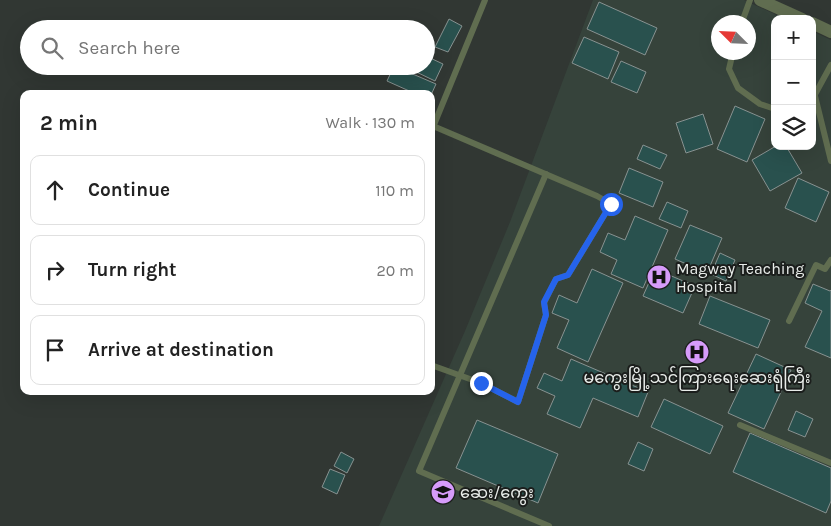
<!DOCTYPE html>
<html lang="en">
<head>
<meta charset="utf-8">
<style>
  body { margin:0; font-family:Karla,"Noto Sans Myanmar",sans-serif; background:#f6f6f6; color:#222 }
  .controls { position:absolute; right:15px; top:15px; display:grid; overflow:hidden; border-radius:10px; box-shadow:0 5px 20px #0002 }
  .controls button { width:45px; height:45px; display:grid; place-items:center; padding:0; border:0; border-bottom:1px solid #e0e0e0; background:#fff; color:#222; font:25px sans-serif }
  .compass { position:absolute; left:711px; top:15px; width:45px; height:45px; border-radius:50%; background:#fff; box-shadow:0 5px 20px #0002; rotate:294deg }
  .stop { position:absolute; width:15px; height:15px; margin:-11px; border:4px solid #2563eb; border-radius:50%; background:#fff }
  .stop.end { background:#2563eb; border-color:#fff; box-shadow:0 1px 5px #0008 }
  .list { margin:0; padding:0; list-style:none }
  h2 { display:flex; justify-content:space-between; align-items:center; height:65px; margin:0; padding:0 20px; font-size:21px }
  h2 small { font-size:16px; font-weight:400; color:#767676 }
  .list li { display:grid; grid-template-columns:32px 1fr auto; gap:15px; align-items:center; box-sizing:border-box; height:70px; margin:0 10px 10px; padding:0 10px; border:1px solid #e0e0e0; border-radius:10px }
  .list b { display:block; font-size:19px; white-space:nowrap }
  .list em { font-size:16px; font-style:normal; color:#767676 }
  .icon { flex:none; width:28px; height:28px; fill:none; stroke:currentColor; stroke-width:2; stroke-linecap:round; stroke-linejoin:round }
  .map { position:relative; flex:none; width:831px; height:526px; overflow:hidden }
  .search { position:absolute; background:#fff; box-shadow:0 5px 20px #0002; left:20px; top:20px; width:415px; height:55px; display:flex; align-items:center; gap:12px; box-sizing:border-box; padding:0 18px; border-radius:28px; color:#767676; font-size:19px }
  .panel { position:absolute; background:#fff; box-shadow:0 5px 20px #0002; left:20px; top:90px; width:415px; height:305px; border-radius:10px }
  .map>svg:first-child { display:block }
  .built { fill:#36433b; fill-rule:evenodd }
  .building { fill:#29514e; stroke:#889291 }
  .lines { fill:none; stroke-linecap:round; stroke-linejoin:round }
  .lane { stroke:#606d50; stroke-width:6 }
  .street { stroke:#606d50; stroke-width:12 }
  .route { stroke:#2563eb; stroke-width:6 }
  .labels { text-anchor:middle; stroke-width:4; stroke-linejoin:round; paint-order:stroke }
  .poi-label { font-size:16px; fill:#e8ece9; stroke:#1b1e1c; text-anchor:start }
</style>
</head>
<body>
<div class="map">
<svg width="831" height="526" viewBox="0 0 831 526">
  <rect width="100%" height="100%" fill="#313733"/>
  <path class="built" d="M593,0H744L785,19H775V146H812V31L831,40V526H379L465,331L510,222ZM718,22H748V52H718Z"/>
  <g class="building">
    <polygon points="599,2 657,28 645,55 587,29"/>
    <polygon points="449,19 462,26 448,52 435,47"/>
    <polygon points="584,37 619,52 608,79 572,63"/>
    <polygon points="426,56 443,64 435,81 404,66 426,66"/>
    <polygon points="621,61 646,72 637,93 611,82"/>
    <polygon points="394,66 436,84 431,95 431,94 416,94 387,81"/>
    <polygon points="735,106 765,119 747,162 717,149"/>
    <polygon points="703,114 713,144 686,153 676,123"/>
    <polygon points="643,145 667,155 660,169 637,159"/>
    <polygon points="776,146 786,146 802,173 770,191 752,160"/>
    <polygon points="629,168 663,182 653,207 619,193"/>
    <polygon points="798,178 829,192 816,222 785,208"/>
    <polygon points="667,202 688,211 681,228 659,219"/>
    <polygon points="635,216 668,230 643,288 611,274 617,260 600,252 608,233 625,240"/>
    <polygon points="690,225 722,238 707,273 675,259"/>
    <polygon points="720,253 735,260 726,281 711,274"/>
    <polygon points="592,269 623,283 588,362 557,348 569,320 552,313 559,295 577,303"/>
    <polygon points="655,269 695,286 683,313 643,296"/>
    <polygon points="813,284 830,291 831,290 831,358 805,347 822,311 805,303"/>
    <polygon points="710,296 770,320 758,348 699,324"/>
    <polygon points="756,354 791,370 764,429 728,413"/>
    <polygon points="571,359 648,392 638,417 593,398 580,428 547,414 555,396 537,388 544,373 562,381"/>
    <polygon points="664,399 723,426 710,454 651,427"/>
    <polygon points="796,411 813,419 805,437 788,430"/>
    <polygon points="477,420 558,454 538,503 456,468"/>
    <polygon points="750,433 831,468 831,501 826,513 733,472"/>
    <polygon points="638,442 653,449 644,471 628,464"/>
    <polygon points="341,452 354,459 347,473 334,466"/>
    <polygon points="330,469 345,475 337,494 322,487"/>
  </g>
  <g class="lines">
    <g class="lane">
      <polyline points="742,22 750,0"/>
      <polyline points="733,52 729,69 738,88 760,104 775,109"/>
      <polyline points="815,96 831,161"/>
      <polyline points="813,98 831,65"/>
      <polyline points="431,132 485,0"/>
      <polyline points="546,174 419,471 549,526"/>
      <polyline points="789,321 816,265 825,269 831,260"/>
      <polyline points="431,365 481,383 518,402 546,315 544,303 556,279 568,275 611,204 597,196 433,126"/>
      <polyline points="740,425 831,463"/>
    </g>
    <g class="street">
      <polyline points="760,0 802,19"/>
      <polyline points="812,23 831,32"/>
    </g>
  </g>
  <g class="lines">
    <polyline class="route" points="481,383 518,402 546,315 544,302 556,279 568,275 611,204"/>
  </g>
  <defs>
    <symbol id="hospital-disc" viewBox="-11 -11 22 22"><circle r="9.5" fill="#d69bfa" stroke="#1b1e1c"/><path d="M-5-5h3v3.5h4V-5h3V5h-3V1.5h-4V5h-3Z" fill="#111"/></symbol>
    <symbol id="university-disc" viewBox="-11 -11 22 22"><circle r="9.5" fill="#d69bfa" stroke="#1b1e1c"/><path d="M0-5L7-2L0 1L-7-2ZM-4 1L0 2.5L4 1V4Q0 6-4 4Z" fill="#111"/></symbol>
  </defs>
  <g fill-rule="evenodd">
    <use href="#hospital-disc" x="645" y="263" width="28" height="28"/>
    <use href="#hospital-disc" x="683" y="338" width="28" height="28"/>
    <use href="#university-disc" x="429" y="478" width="28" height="28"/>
  </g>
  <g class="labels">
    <g class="poi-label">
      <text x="676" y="274">Magway Teaching<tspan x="676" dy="18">Hospital</tspan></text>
      <text x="697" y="383" text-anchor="middle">မကွေးမြို့သင်ကြားရေးဆေးရုံကြီး</text>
      <text x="460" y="498">ဆေး/ကွေး</text>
    </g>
  </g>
</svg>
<div class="controls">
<button>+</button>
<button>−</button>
<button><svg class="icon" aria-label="layers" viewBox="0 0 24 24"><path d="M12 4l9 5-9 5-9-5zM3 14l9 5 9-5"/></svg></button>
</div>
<svg class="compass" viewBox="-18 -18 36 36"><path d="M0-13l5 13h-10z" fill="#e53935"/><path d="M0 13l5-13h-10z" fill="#767676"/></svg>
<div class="stop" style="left:611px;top:204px"></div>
<div class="stop end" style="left:481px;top:383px"></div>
<div class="search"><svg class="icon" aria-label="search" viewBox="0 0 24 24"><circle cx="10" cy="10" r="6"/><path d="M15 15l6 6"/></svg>Search here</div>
<section class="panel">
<h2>2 min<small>Walk · 130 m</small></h2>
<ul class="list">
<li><svg class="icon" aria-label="ahead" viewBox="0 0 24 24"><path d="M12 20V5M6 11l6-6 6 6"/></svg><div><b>Continue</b></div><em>110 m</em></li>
<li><svg class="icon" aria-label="right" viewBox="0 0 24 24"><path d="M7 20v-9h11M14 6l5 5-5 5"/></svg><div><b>Turn right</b></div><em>20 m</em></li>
<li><svg class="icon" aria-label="arrive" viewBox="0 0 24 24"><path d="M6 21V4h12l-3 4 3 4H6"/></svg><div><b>Arrive at destination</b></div></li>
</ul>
</section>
</div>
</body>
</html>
